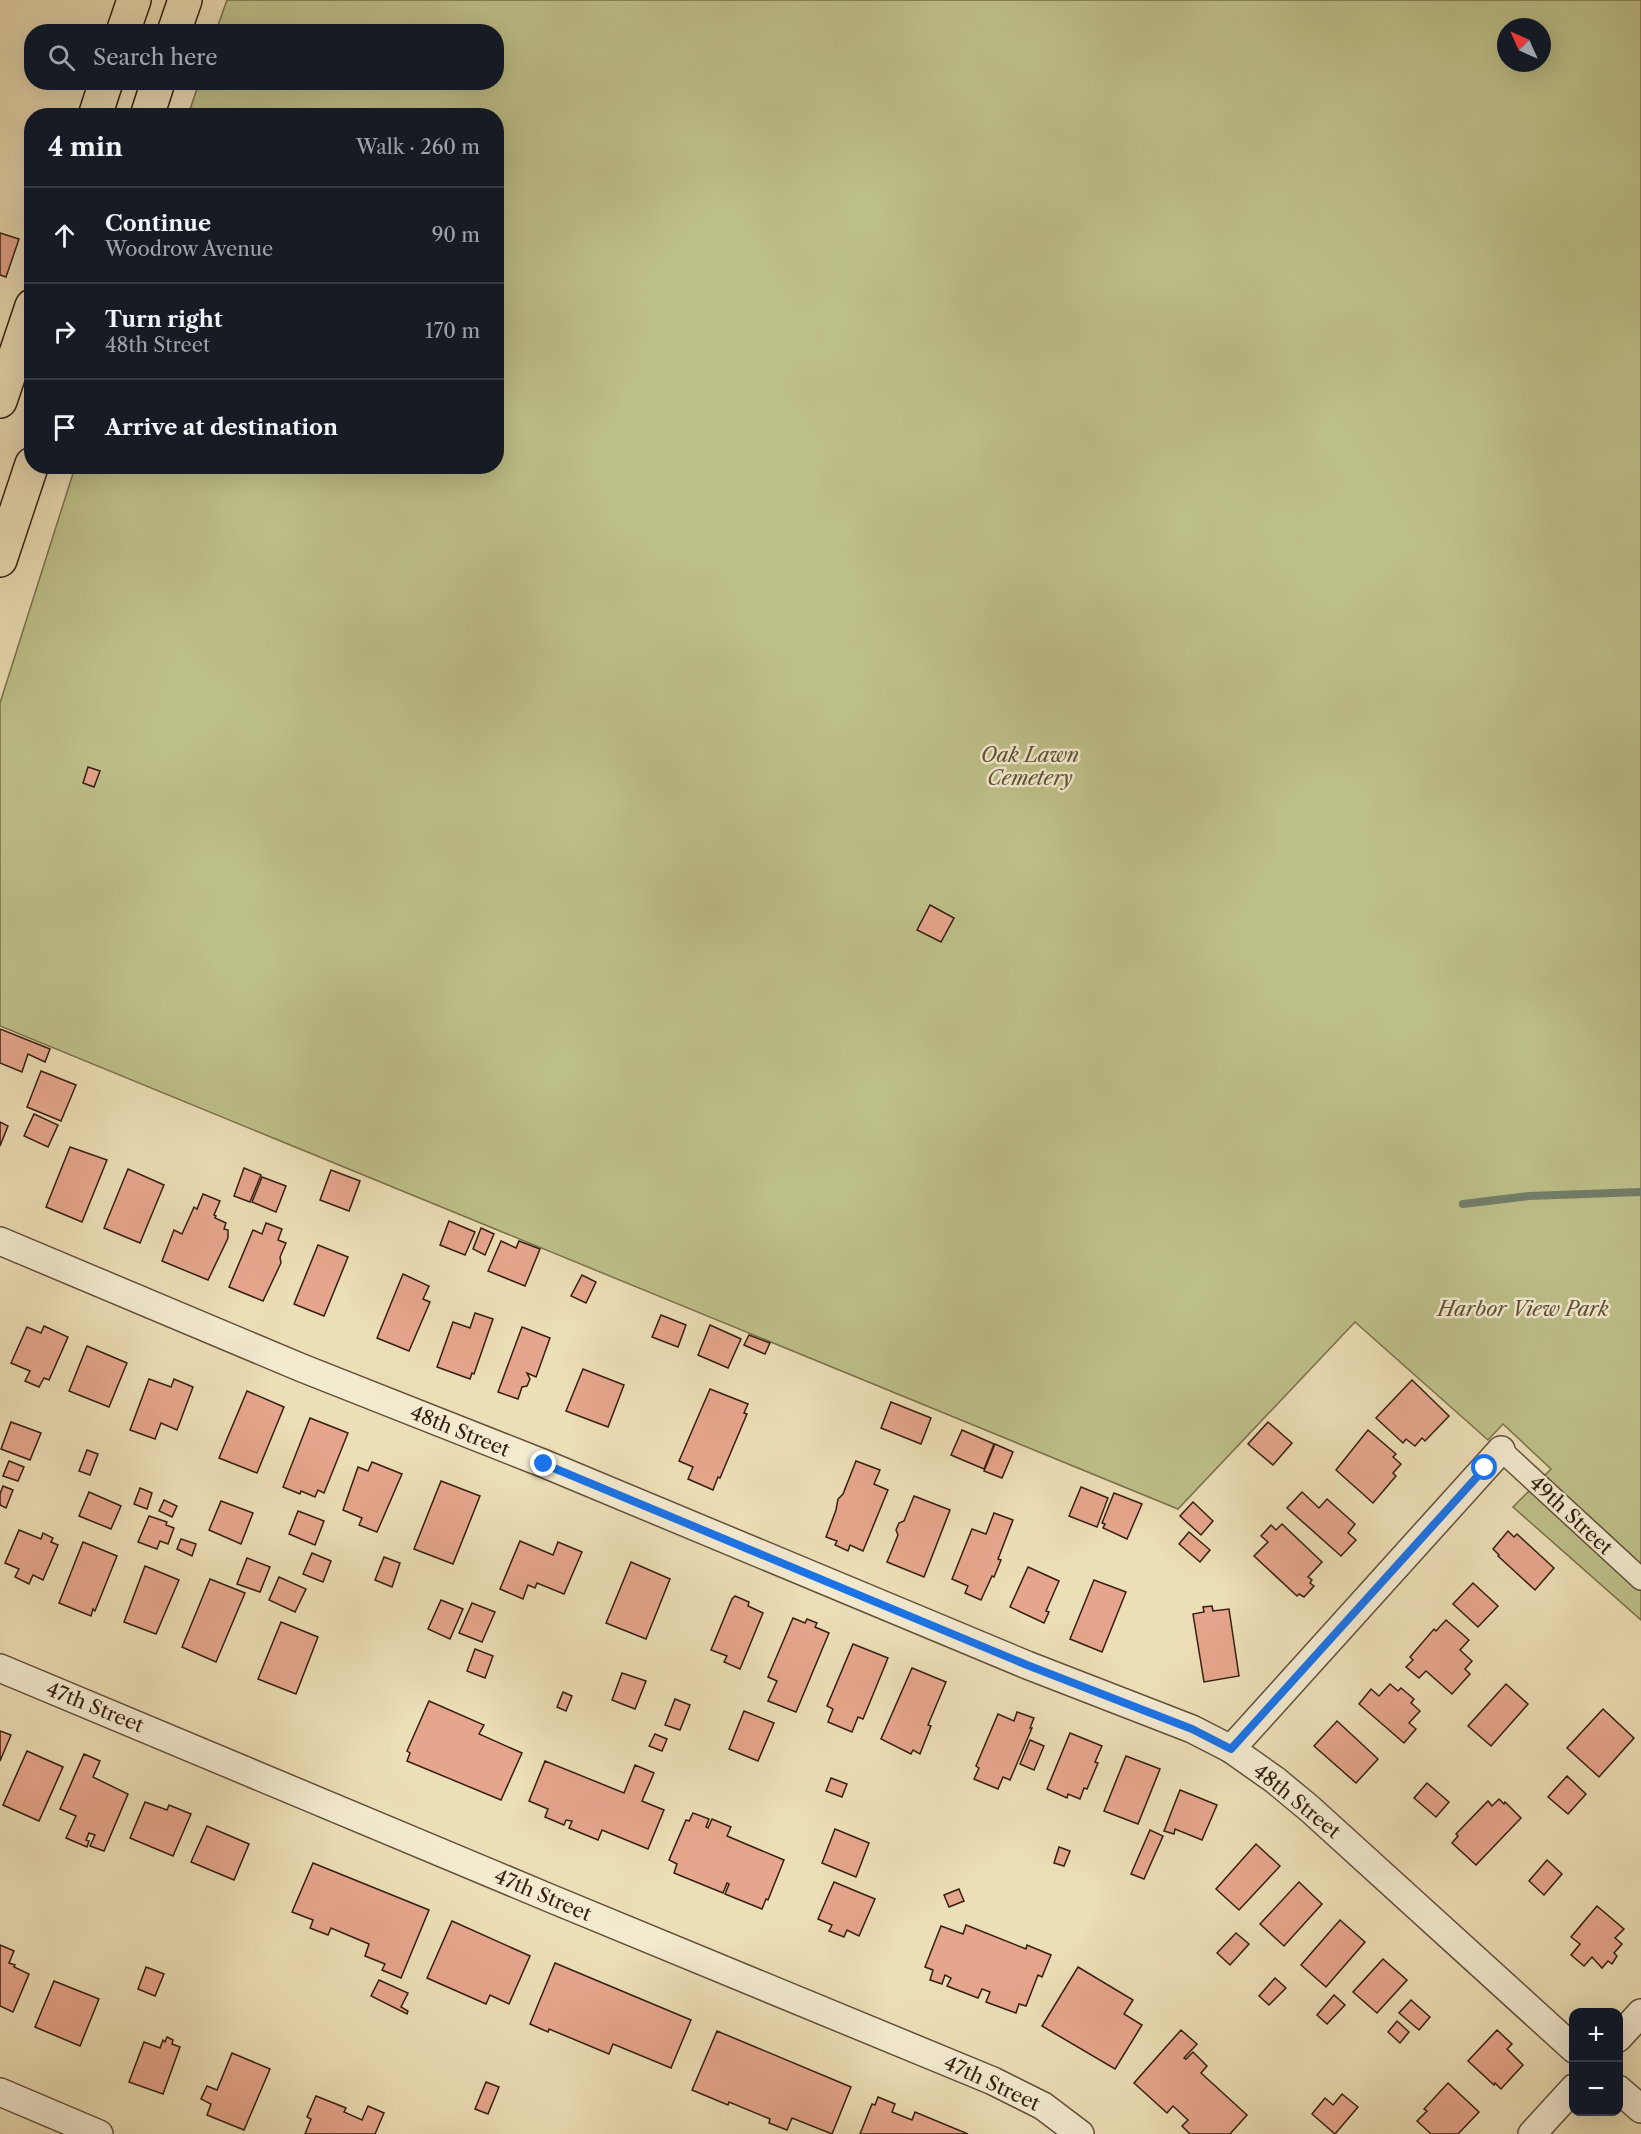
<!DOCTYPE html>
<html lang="en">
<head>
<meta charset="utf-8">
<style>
  body { margin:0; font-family:"Libre Caslon Text",serif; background:#242831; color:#f1f3f6 }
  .controls { position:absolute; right:18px; bottom:18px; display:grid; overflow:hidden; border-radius:12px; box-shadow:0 6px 24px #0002 }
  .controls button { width:54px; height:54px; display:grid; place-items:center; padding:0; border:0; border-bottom:2px solid #363941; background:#171b24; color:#f1f3f6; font:30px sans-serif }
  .compass { position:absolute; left:1497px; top:18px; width:54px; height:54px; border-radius:50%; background:#171b24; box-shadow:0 6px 24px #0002; rotate:315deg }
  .stop { position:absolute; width:18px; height:18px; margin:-14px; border:4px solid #1a73e8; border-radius:50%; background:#fff }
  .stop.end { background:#1a73e8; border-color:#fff; box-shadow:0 2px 6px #0008 }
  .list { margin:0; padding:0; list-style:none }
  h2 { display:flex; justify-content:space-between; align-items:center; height:78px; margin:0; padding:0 24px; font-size:26px }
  h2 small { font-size:20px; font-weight:400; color:#9ea1a6 }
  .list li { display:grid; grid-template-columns:39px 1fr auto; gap:18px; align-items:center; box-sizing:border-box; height:96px; padding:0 24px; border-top:2px solid #363941 }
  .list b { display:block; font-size:22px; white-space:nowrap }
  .list p { margin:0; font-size:20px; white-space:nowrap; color:#9ea1a6 }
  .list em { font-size:20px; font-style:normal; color:#9ea1a6 }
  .icon { flex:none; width:33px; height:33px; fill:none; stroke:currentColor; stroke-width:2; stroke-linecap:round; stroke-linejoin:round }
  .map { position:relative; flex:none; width:1641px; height:2134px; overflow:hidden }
  .search { position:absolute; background:#171b24; box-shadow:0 6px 24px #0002; left:24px; top:24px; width:480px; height:66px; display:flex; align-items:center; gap:15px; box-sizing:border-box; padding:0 21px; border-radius:24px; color:#9ea1a6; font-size:22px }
  .panel { position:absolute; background:#171b24; box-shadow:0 6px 24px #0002; left:24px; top:108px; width:480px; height:366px; border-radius:24px }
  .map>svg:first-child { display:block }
  .green { fill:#bec089; stroke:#7a704c; stroke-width:1.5; fill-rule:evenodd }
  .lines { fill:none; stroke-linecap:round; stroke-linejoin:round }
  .stream { stroke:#727e6b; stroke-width:8 }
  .building { fill:#e6a68d; stroke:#351f10; stroke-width:1.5 }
  .pedestrian-casing { stroke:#634f3a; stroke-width:24 }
  .minor-casing { stroke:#634f3a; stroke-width:30 }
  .primary-casing { stroke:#351f10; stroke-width:36 }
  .pedestrian { stroke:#f3ead0; stroke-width:21 }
  .minor { stroke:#f3ead0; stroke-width:27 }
  .primary { stroke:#ecdeb6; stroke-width:33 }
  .route { stroke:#1a73e8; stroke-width:8 }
  .labels { text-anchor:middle; stroke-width:5; stroke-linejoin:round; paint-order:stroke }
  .park-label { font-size:20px; font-style:italic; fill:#5e4f34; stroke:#f3ead0 }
  .street-label { font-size:20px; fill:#351f10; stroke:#f3ead0 }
</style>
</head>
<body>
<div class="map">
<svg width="1641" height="2134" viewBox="0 0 1641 2134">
  <rect width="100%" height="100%" fill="#ecdeb6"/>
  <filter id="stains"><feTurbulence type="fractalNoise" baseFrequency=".00333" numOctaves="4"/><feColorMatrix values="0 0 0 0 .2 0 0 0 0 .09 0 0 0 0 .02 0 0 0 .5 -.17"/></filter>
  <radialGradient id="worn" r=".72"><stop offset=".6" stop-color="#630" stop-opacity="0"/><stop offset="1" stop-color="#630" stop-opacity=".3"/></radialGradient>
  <path class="green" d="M227,0H1641V1620L1513,1507L1551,1469L1503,1424L1488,1440L1355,1322L1178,1509L0,1026V703L75,467L496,466V116L188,115L199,83L496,82V32L216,31ZM1506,27H1542V63H1506Z"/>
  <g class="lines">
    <polyline class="stream" points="1463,1204 1529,1196 1641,1192"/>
  </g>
  <g class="building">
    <polygon points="0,233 19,239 6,277 0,275"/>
    <polygon points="88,767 100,771 94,787 83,783"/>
    <polygon points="930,905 954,918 941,942 917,930"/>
    <polygon points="0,1029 50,1049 45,1062 28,1054 22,1072 0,1063"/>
    <polygon points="41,1071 76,1085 61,1121 27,1107"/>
    <polygon points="34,1114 58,1125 48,1147 24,1136"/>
    <polygon points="0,1122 8,1126 0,1146"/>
    <polygon points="70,1147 107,1160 82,1222 46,1207"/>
    <polygon points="244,1168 261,1175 250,1202 234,1196"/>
    <polygon points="128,1169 164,1185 140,1243 104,1228"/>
    <polygon points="331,1170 360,1181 349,1211 320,1200"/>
    <polygon points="262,1177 286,1186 276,1212 252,1202"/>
    <polygon points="203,1194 220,1201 214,1215 216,1216 215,1218 226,1223 224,1229 228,1230 228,1238 208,1280 162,1261 174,1230 182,1234 194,1207 197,1209"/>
    <polygon points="449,1221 475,1232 465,1255 440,1245"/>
    <polygon points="266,1223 282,1229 278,1240 286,1243 280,1257 281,1263 263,1301 229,1287 253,1230 262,1234"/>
    <polygon points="481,1228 494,1234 485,1255 473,1249"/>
    <polygon points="501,1241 516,1248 519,1241 540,1249 525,1286 488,1271"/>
    <polygon points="318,1245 348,1257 324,1316 294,1304"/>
    <polygon points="403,1274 429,1286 423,1299 430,1302 409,1351 377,1338"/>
    <polygon points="582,1275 596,1282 586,1303 571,1296"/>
    <polygon points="475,1313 493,1319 474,1374 472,1373 470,1379 437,1367 453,1322 470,1328"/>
    <polygon points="661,1315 686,1325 678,1347 652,1337"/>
    <polygon points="710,1325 741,1339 728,1368 698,1355"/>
    <polygon points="44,1326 68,1337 49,1380 44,1378 39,1387 25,1381 30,1371 11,1363 27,1327 41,1333"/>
    <polygon points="522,1327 550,1338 536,1377 527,1373 530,1379 527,1386 522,1387 518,1399 498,1392"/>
    <polygon points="749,1335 770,1343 765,1354 744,1345"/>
    <polygon points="87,1346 127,1363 109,1407 69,1391"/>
    <polygon points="583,1369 624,1385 608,1427 566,1411"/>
    <polygon points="149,1379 171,1387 174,1379 193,1387 177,1430 161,1423 155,1439 130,1430"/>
    <polygon points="1412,1380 1449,1416 1425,1441 1422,1438 1415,1446 1406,1439 1403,1443 1376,1418"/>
    <polygon points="710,1389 748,1404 744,1413 747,1414 720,1478 718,1477 713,1490 688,1479 693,1467 679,1461"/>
    <polygon points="247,1391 284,1407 257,1473 219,1458"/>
    <polygon points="891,1402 931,1418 921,1444 881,1428"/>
    <polygon points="310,1418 348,1433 324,1493 318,1490 315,1497 301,1491 300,1494 283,1487"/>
    <polygon points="11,1422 41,1433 30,1460 1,1449"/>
    <polygon points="1268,1422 1292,1443 1273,1465 1248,1444"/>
    <polygon points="962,1430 994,1444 984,1469 951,1455"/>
    <polygon points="1368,1430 1396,1454 1393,1457 1401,1464 1393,1473 1396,1476 1373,1503 1336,1470"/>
    <polygon points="995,1444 1013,1452 1002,1478 984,1471"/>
    <polygon points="87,1450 98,1454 90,1475 79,1471"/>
    <polygon points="9,1461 24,1467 18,1481 3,1476"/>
    <polygon points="856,1461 880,1470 874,1484 888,1490 863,1551 850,1545 848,1551 835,1545 837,1541 826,1537 836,1510 838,1499 843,1494"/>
    <polygon points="372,1462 402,1474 377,1532 359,1525 362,1518 343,1510 358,1467 368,1471"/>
    <polygon points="441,1481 480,1496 453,1564 414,1549"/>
    <polygon points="3,1486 13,1490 6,1508 0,1505 0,1494"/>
    <polygon points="1081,1487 1108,1498 1097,1527 1069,1516"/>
    <polygon points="140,1488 152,1493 147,1509 134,1504"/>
    <polygon points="89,1492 121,1506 111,1529 79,1516"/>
    <polygon points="1302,1492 1319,1508 1327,1499 1355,1524 1348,1533 1356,1540 1341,1556 1287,1508"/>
    <polygon points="1114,1493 1142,1504 1127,1539 1103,1528 1105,1524 1102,1523"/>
    <polygon points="914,1496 950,1510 924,1577 887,1562 898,1535 896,1530 899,1523 904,1521"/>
    <polygon points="164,1500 177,1506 172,1517 159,1511"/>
    <polygon points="221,1501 253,1513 241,1544 209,1530"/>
    <polygon points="1193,1502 1213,1521 1201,1535 1180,1516"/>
    <polygon points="298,1511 324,1521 315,1545 289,1534"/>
    <polygon points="994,1513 1013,1520 998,1559 1001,1560 994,1577 992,1576 981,1600 965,1593 968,1586 952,1579 972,1529 986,1534"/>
    <polygon points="149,1516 167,1522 166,1525 174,1528 168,1544 160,1541 157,1549 138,1542"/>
    <polygon points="1282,1524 1322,1562 1308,1577 1312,1580 1310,1583 1314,1586 1304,1597 1299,1594 1297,1596 1254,1556 1268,1542 1261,1536 1271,1525 1276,1530"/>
    <polygon points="19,1530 41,1539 43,1533 53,1538 51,1542 58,1545 43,1580 33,1575 29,1584 15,1577 19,1569 5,1563"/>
    <polygon points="1508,1531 1514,1537 1517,1534 1554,1568 1535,1590 1498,1556 1499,1555 1493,1549"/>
    <polygon points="1189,1532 1210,1550 1200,1562 1179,1544"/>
    <polygon points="181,1539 196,1544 192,1556 177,1549"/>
    <polygon points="520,1541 553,1555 558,1542 582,1552 564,1594 537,1583 535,1588 528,1585 523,1599 500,1589"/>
    <polygon points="83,1542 117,1556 95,1611 93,1609 91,1616 59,1603"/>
    <polygon points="312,1553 331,1561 323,1582 303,1574"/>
    <polygon points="384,1557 400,1563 392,1587 375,1580"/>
    <polygon points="247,1558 270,1567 260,1592 237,1584"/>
    <polygon points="631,1562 670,1579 646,1639 606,1623"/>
    <polygon points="145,1566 179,1580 156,1634 124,1622"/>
    <polygon points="1028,1567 1059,1581 1046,1611 1049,1612 1044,1623 1010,1607"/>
    <polygon points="279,1577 306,1589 295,1612 269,1600"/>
    <polygon points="210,1579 245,1593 216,1662 182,1647"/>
    <polygon points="1094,1580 1126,1592 1102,1652 1070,1639"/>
    <polygon points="1473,1583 1498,1606 1478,1627 1453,1604"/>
    <polygon points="735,1596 749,1602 748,1606 763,1613 740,1669 724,1662 727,1656 711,1650 732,1599"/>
    <polygon points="441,1600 463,1609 450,1639 428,1629"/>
    <polygon points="472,1603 495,1612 482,1642 459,1633"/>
    <polygon points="1212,1606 1213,1611 1229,1609 1239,1676 1204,1682 1193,1614 1204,1612 1203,1607"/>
    <polygon points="793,1618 805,1623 807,1619 817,1623 815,1627 829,1633 796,1712 768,1701 777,1681 768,1677"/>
    <polygon points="1446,1620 1469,1640 1460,1650 1472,1661 1465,1669 1470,1674 1452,1694 1426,1671 1419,1678 1406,1667 1413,1660 1410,1657 1434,1629 1436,1631"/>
    <polygon points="281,1622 318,1637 296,1694 258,1679"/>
    <polygon points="853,1644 888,1658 863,1719 858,1717 852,1732 828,1722 833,1709 827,1706"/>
    <polygon points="475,1649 493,1656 485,1678 467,1671"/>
    <polygon points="912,1668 946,1682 928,1725 931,1726 920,1754 913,1750 911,1754 881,1739"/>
    <polygon points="622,1673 646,1681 635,1709 612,1700"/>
    <polygon points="1390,1684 1398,1691 1401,1688 1414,1699 1411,1703 1420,1711 1409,1723 1416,1729 1404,1743 1359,1704 1371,1689 1379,1696"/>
    <polygon points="1506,1684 1528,1704 1491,1746 1468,1726"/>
    <polygon points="563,1692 572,1696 566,1711 557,1707"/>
    <polygon points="675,1699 690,1705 680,1730 665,1725"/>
    <polygon points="429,1701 484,1725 479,1734 522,1753 501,1800 407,1761 410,1753 407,1751"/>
    <polygon points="1603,1709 1634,1738 1599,1777 1567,1748"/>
    <polygon points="744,1711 774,1723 758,1761 729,1749"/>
    <polygon points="1017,1712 1034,1718 1030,1728 1032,1728 1010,1780 1003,1777 998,1789 974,1779 979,1768 976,1766 998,1714 1014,1721"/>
    <polygon points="1337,1721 1378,1759 1356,1783 1314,1746"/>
    <polygon points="0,1731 11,1735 0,1761"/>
    <polygon points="1070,1733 1102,1746 1095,1762 1098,1763 1087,1789 1084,1788 1080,1799 1068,1794 1067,1798 1047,1789"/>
    <polygon points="655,1734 667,1739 662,1751 649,1746"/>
    <polygon points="1030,1740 1044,1746 1034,1770 1020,1764"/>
    <polygon points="27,1751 63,1767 39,1821 3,1805"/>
    <polygon points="84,1754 100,1761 93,1777 128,1794 104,1851 90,1846 95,1835 89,1833 86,1840 89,1841 87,1847 66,1838 76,1816 60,1809"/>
    <polygon points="1126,1756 1160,1769 1138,1824 1104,1811"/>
    <polygon points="545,1761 624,1793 635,1765 654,1773 642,1801 664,1810 648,1849 602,1830 598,1840 569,1828 572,1821 566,1820 564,1825 545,1817 548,1809 529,1801"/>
    <polygon points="1567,1776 1586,1794 1568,1814 1548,1797"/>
    <polygon points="831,1778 847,1784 842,1797 826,1791"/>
    <polygon points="1427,1783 1449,1802 1436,1817 1414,1798"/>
    <polygon points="1180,1790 1217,1805 1202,1840 1175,1829 1174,1834 1164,1831"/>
    <polygon points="1499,1799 1504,1804 1505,1802 1521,1818 1476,1865 1452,1843 1458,1836 1456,1834 1488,1801 1492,1806"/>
    <polygon points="145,1802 167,1810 169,1805 191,1814 173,1856 130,1838"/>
    <polygon points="693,1813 709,1819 706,1827 708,1828 712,1819 731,1827 727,1836 784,1860 768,1900 766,1899 762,1909 725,1894 729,1884 727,1883 723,1893 674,1873 677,1864 669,1860 686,1820 689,1821"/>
    <polygon points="207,1826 249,1844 234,1880 191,1862"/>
    <polygon points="835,1829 869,1843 856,1877 822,1863"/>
    <polygon points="1150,1830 1163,1836 1144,1879 1131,1874"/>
    <polygon points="1256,1844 1280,1866 1239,1910 1216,1889"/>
    <polygon points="1059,1847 1070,1851 1064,1866 1054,1863"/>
    <polygon points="1547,1860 1562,1874 1544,1895 1529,1881"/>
    <polygon points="313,1863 429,1910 401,1978 382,1970 385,1964 365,1956 369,1944 331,1928 328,1935 310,1928 313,1920 292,1912"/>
    <polygon points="834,1882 875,1899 859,1936 847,1930 844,1937 829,1931 832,1925 818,1919"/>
    <polygon points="1299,1882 1322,1904 1284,1946 1260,1924"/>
    <polygon points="959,1889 964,1901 949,1907 944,1895"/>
    <polygon points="1597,1906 1624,1929 1615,1938 1622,1944 1614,1953 1617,1956 1612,1964 1608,1961 1602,1968 1592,1957 1584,1966 1571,1955 1580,1944 1571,1937"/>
    <polygon points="1340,1920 1365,1942 1326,1987 1301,1965"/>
    <polygon points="452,1921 530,1956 509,2004 490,1995 486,2004 427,1978"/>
    <polygon points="966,1925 1026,1949 1027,1945 1051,1955 1042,1977 1038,1975 1026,2006 1019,2004 1016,2013 986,2002 990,1992 982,1989 978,1998 947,1986 951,1978 945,1975 942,1984 930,1980 933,1970 925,1967 941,1926 963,1934"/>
    <polygon points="1236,1933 1249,1944 1230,1965 1217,1953"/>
    <polygon points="0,1945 14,1951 9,1963 15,1965 14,1967 29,1974 13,2012 0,2006"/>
    <polygon points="1383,1959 1407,1980 1377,2013 1353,1992"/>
    <polygon points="555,1963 691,2020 671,2068 613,2044 609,2054 549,2029 548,2032 530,2024"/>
    <polygon points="146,1967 164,1974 155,1996 138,1989"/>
    <polygon points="1078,1967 1133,2000 1124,2014 1142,2025 1115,2069 1042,2026"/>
    <polygon points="1275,1978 1286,1988 1269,2005 1259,1996"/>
    <polygon points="379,1980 408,1993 401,2007 408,2011 407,2014 371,1996"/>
    <polygon points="54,1981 99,1999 80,2046 35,2027"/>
    <polygon points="1334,1995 1345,2005 1327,2024 1317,2015"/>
    <polygon points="1411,2000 1430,2017 1419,2030 1399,2013"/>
    <polygon points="1397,2021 1409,2032 1400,2043 1388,2032"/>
    <polygon points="1181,2030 1197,2044 1184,2058 1186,2059 1193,2052 1207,2066 1201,2073 1247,2115 1230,2134 1190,2134 1182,2126 1188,2120 1173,2106 1167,2113 1134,2083"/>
    <polygon points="1497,2030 1512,2044 1507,2049 1523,2065 1501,2089 1495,2083 1494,2085 1468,2061"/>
    <polygon points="717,2031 851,2087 832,2134 792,2118 787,2130 769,2123 770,2119 729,2102 728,2105 692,2090"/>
    <polygon points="167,2037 173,2040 172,2044 180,2047 163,2094 129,2082 144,2042 160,2048 163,2040 165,2042"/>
    <polygon points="232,2053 270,2069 244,2130 207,2115 211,2104 201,2099 207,2086 217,2090"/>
    <polygon points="486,2082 499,2087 488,2114 475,2109"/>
    <polygon points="1448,2083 1479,2112 1458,2134 1431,2134 1417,2121 1427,2111 1424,2109"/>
    <polygon points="1342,2094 1358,2107 1335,2134 1312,2114 1325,2098 1333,2105"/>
    <polygon points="316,2096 346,2108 344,2112 362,2120 368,2106 384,2113 375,2134 305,2134 311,2119 307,2117"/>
    <polygon points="878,2097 895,2104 892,2112 912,2120 915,2112 968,2134 860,2134 872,2104 875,2105"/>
  </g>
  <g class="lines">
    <defs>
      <polyline id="pedestrian" points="1501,1450 1641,1579"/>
      <g id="minor">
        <polyline points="0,1241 302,1368 545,1464 1027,1665 1192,1729 1231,1749 1275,1780 1310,1809 1574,2049"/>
        <polyline points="0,1668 552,1899 993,2081 1043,2106 1080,2134"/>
        <polyline points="1231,1749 1501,1450"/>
        <polyline points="1618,2038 1641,2013"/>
        <polyline points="1618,2089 1641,2109"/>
        <polyline points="0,2092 99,2134"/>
        <polyline points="1532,2134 1574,2088"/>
      </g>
      <g id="primary">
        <polyline points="123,32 134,0"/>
        <polyline points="174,32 185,0"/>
        <polyline points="95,116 106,82"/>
        <polyline points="147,116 158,82"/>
        <polyline points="0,401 32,306"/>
        <polyline points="0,560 32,464"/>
      </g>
    </defs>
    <use href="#pedestrian" class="pedestrian-casing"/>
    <use href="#minor" class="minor-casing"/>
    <use href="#primary" class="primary-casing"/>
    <use href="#pedestrian" class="pedestrian"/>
    <use href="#minor" class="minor"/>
    <use href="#primary" class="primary"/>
  </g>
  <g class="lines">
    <polyline class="route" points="544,1464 1027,1665 1192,1729 1231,1749 1485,1468"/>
  </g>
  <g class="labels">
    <g class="park-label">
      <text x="1030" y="762">Oak Lawn<tspan x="1030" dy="23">Cemetery</tspan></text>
      <text x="1523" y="1316">Harbor View Park</text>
    </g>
    <g class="street-label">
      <text transform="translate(460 1431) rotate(22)" y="7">48th Street</text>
      <text transform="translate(1571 1515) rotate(43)" y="7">49th Street</text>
      <text transform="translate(95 1707) rotate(22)" y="7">47th Street</text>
      <text transform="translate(1297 1801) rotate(39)" y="7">48th Street</text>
      <text transform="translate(543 1895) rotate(23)" y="7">47th Street</text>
      <text transform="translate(992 2083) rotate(25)" y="7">47th Street</text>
    </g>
  </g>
  <rect width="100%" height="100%" filter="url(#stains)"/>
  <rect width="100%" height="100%" fill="url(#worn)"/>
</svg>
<div class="controls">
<button>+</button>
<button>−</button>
</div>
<svg class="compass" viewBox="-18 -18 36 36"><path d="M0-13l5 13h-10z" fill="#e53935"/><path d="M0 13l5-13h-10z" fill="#9ea1a6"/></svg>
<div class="stop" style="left:1485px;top:1468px"></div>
<div class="stop end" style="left:544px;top:1464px"></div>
<div class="search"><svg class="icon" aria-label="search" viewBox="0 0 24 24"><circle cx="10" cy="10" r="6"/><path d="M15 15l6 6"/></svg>Search here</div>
<section class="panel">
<h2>4 min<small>Walk · 260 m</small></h2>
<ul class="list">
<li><svg class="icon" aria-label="ahead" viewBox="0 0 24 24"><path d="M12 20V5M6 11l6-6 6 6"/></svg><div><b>Continue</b><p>Woodrow Avenue</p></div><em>90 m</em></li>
<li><svg class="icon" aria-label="right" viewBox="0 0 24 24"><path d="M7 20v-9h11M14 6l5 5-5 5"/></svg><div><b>Turn right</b><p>48th Street</p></div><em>170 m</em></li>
<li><svg class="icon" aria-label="arrive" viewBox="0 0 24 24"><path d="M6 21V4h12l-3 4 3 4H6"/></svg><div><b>Arrive at destination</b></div></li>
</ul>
</section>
</div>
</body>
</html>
